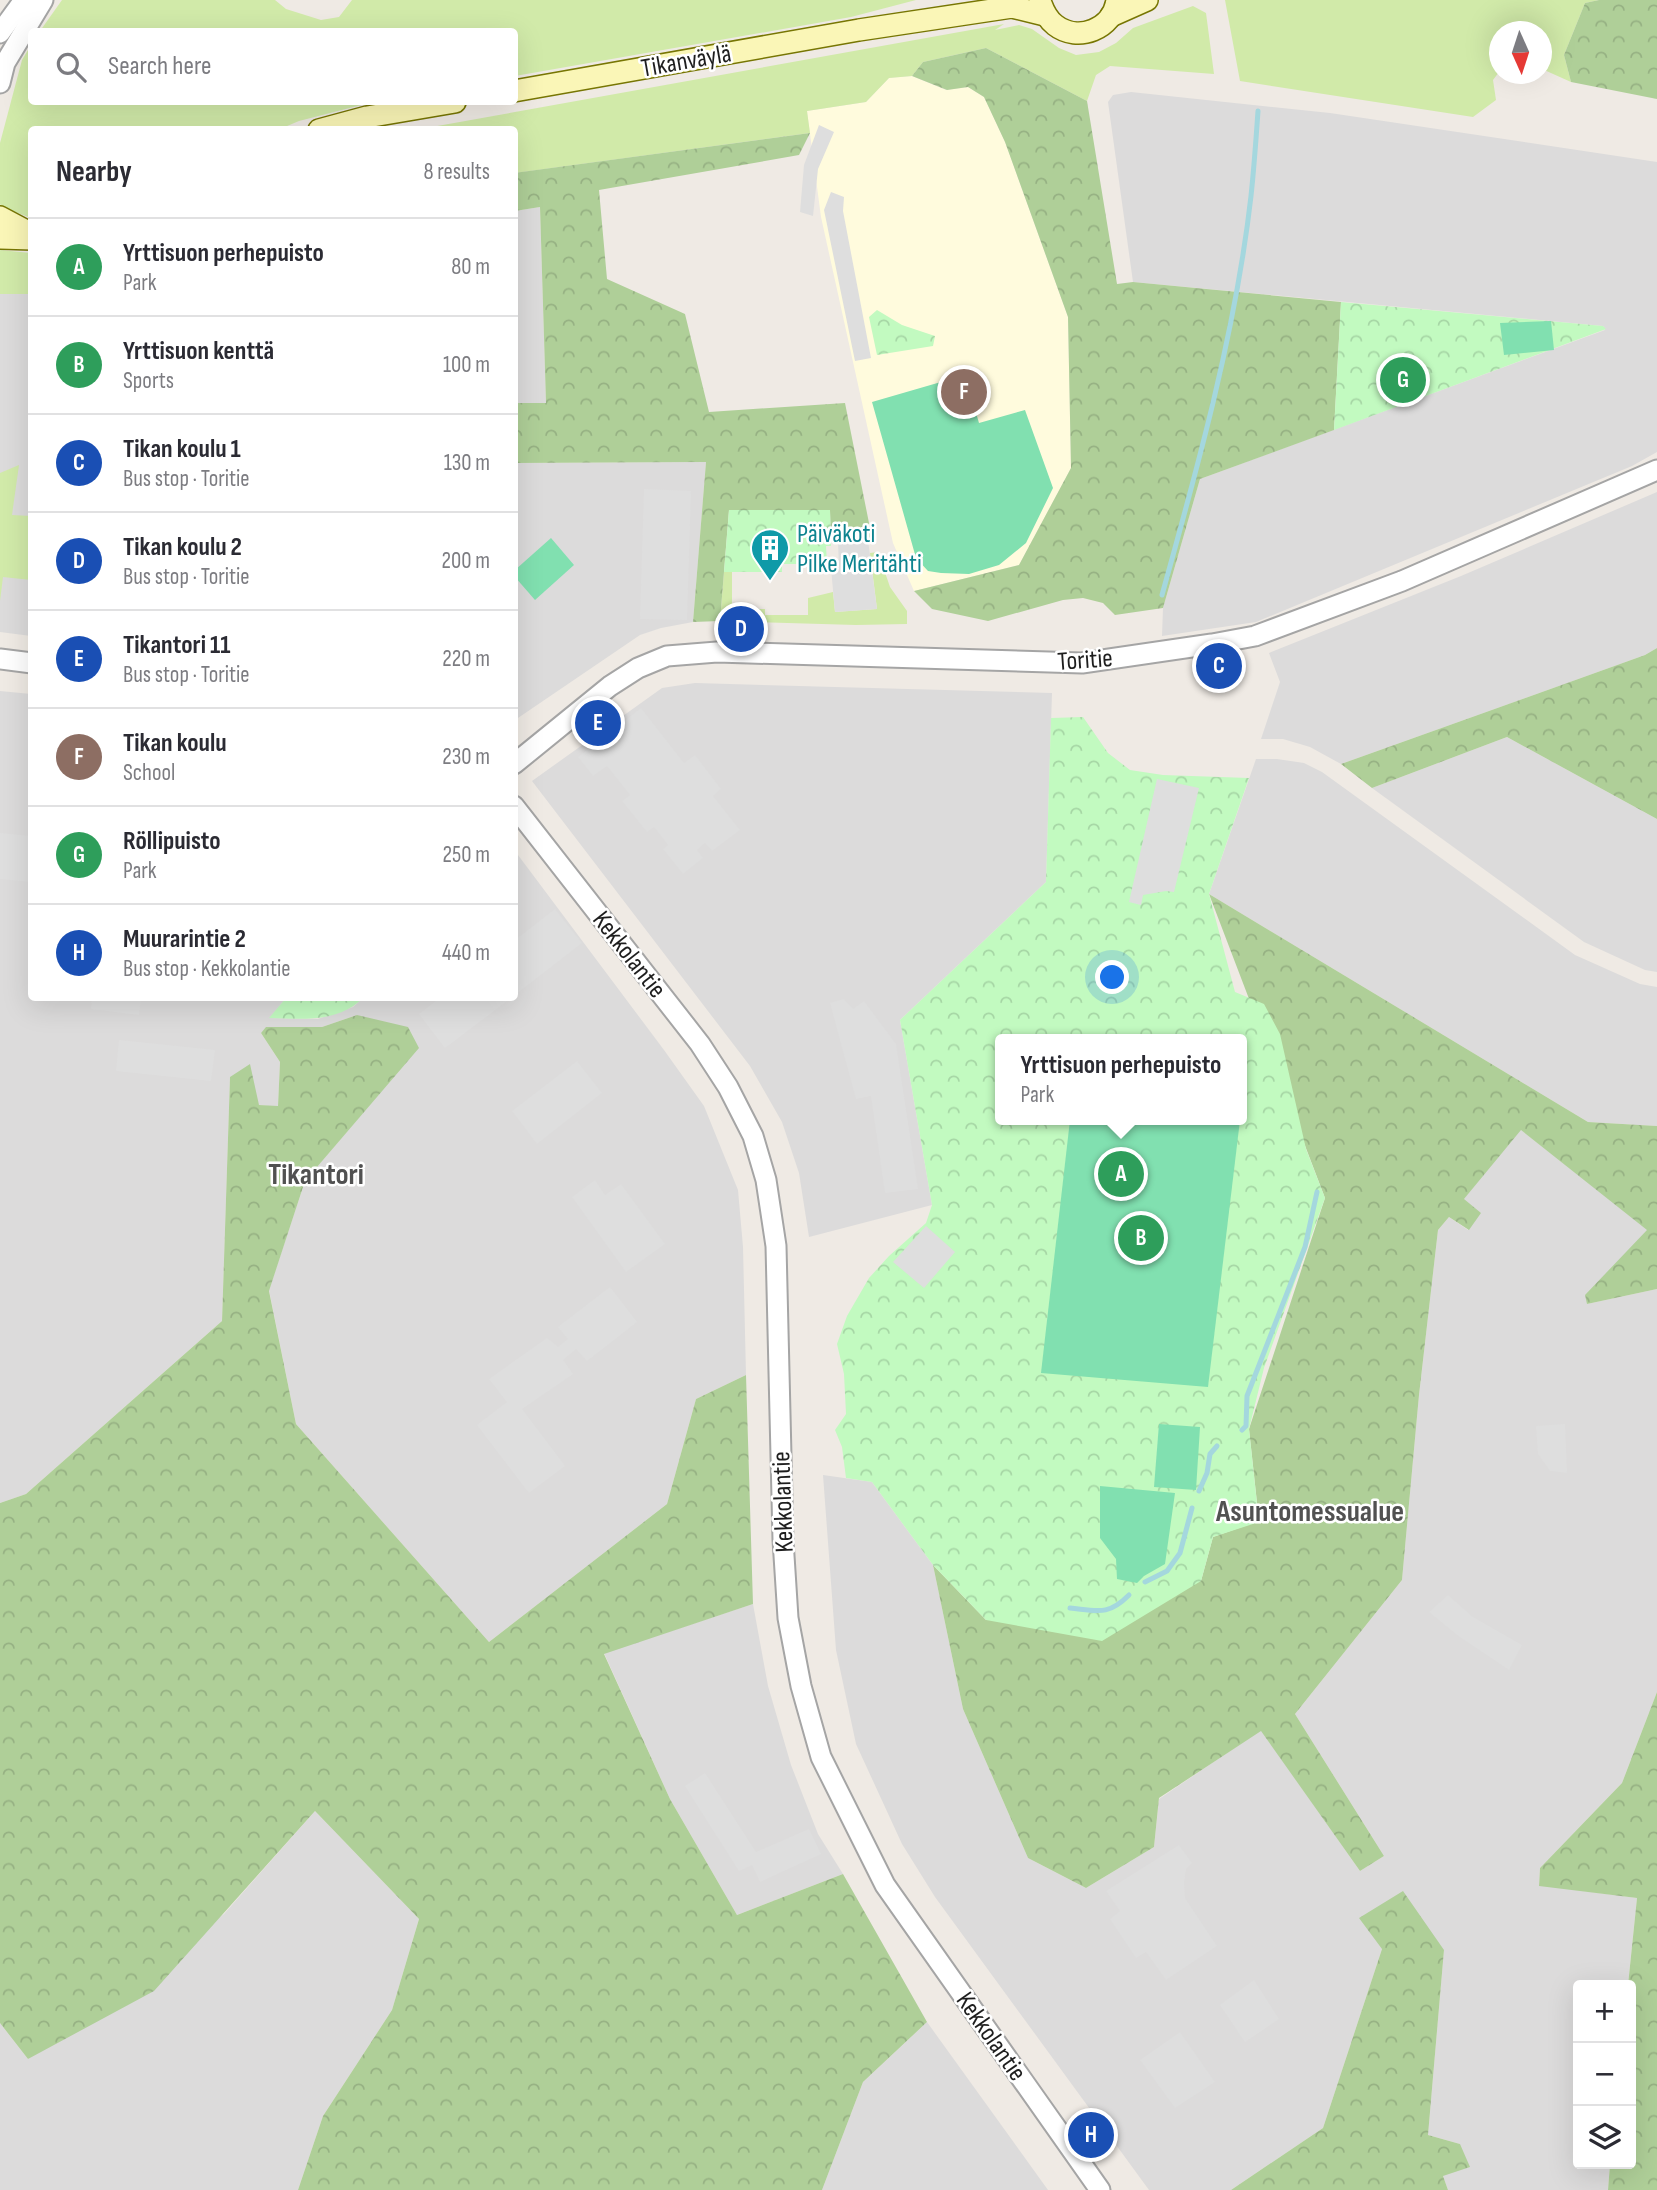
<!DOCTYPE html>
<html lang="en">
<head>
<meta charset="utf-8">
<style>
  body { margin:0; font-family:"Sofia Sans Condensed",sans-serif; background:#f7f7f7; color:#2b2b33 }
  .controls { position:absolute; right:21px; bottom:21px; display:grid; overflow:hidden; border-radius:7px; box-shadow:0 7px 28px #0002 }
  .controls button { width:63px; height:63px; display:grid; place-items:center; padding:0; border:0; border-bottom:2px solid #e1e1e2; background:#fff; color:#2b2b33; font:35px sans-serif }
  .compass { position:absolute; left:1489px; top:21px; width:63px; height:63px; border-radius:50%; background:#fff; box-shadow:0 7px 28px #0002; rotate:177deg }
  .you { position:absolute; left:1113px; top:978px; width:24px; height:24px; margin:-18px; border:5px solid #fff; border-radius:50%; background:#1a73e8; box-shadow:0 0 0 10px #1a73e833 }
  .badge { display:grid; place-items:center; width:46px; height:46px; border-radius:50%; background:#db2777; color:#fff; font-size:23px; font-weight:700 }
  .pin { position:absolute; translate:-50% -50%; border:4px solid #fff; box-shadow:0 2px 7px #0006 }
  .popup { position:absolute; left:995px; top:1034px; width:252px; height:91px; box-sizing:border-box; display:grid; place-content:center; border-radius:7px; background:#fff; filter:drop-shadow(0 2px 5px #0005); font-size:23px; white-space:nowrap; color:#7c7c81 }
  .popup b { font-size:26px; color:#2b2b33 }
  .popup::after { content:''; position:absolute; left:50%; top:100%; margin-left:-14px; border:14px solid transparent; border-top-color:#fff }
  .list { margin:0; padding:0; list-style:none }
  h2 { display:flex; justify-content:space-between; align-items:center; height:91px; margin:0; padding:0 28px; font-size:30px }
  h2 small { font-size:23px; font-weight:400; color:#7c7c81 }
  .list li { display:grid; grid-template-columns:46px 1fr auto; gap:21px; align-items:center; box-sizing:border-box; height:98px; padding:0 28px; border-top:2px solid #e1e1e2 }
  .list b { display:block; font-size:26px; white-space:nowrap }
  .list p { margin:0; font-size:23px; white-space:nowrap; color:#7c7c81 }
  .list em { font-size:23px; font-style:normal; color:#7c7c81 }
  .icon { flex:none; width:38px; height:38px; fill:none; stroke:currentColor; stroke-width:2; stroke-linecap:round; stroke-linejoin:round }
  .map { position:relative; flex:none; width:1657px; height:2190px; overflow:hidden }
  .search { position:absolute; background:#fff; box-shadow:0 7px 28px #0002; left:28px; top:28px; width:490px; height:77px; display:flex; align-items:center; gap:18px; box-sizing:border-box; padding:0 24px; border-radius:7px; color:#7c7c81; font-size:26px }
  .panel { position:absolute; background:#fff; box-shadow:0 7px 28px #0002; left:28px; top:126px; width:490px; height:875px; border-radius:7px }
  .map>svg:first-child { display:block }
  .residential { fill:#dcdbdb }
  .education { fill:#fffbdd }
  .grass { fill:#d1eaa9 }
  .forest { fill:url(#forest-crowns) }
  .park { fill:url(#park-crowns); fill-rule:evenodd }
  .pitch { fill:#81e0b0 }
  .parking { fill:#dedede }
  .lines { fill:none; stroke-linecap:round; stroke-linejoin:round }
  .stream { stroke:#a4d7de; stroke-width:5 }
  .tertiary-casing { stroke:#a5a5a5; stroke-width:23 }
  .secondary-casing { stroke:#777603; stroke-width:24 }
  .tertiary { stroke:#fff; stroke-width:19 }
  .secondary { stroke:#faf6b7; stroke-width:21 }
  .labels { text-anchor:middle; stroke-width:5; stroke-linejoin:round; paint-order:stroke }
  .street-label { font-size:26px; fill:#1e1e1e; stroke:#fff }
  .culture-label { font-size:26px; fill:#0d838f; stroke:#fff; text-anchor:start }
  .quarter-label { font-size:30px; font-weight:bold; fill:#515151; stroke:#fff }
</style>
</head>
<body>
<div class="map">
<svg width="1657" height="2190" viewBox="0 0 1657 2190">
  <defs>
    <pattern id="forest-crowns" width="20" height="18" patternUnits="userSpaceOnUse" patternTransform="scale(1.75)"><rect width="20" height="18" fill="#afcf98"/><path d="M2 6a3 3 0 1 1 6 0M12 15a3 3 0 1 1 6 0" fill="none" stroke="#96b183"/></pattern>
    <pattern id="park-crowns" width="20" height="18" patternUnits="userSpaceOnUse" patternTransform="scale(1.75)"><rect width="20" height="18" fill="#c2fac0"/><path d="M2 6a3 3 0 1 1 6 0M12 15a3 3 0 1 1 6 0" fill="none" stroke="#a6d6a5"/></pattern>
  </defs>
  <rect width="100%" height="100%" fill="#efeae4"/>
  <g class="residential">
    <polygon points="1131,92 1330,113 1657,162 1657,452 1632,466 1256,622 1162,636 1163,608 1200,479 1605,330 1603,326 1133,282 1108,102 1113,95"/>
    <polygon points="540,207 546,403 515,403 515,211"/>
    <polygon points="0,250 8,251 31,267 31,636 0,632"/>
    <polygon points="706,462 693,622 661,628 640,635 515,720 515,463"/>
    <polygon points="1657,492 1657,648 1645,655 1341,764 1310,747 1283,739 1261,739 1280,682 1269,653 1461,576"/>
    <polygon points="695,683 1052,693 1046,882 900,1020 932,1205 809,1237 799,1173 782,1122 750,1066 532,781 662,688"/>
    <polygon points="0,691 31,694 32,998 286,998 270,1018 318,1019 353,1007 363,998 514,998 515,851 664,1050 704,1106 738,1190 743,1247 746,1375 696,1399 667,1504 489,1642 296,1424 269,1290 305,1181 418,1048 357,1015 322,1027 267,1027 261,1033 280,1062 278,1107 259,1105 230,1077 222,1321 26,1494 0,1503"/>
    <polygon points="1507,737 1657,819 1657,972 1645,970 1584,942 1372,788"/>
    <polygon points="1256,759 1277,759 1304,763 1322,772 1575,955 1640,984 1657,987 1657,1126 1588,1122 1209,894"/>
    <polygon points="1520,1129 1648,1230 1587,1304 1657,1289 1657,1692 1622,1783 1540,1868 1539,1885 1637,1898 1628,1985 1578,1985 1578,2164 1610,2164 1608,2190 1448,2190 1443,2176 1460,2144 1428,2135 1444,1950 1382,1949 1323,2128 1231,2190 1149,2190 935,1897 902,1844 856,1744 836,1650 823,1475 872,1482 933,1565 963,1709 1028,1858 1086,1888 1154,1847 1159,1799 1261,1730 1360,1871 1384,1856 1295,1714 1402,1580 1419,1395 1438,1230 1449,1217 1468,1230 1463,1200"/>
    <polygon points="753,1604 768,1686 791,1765 818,1834 843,1874 737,1915 670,1799 604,1653"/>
    <polygon points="315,1811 419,1919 392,2010 323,2116 298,2190 0,2190 0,2023 28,2059 224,1914"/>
    <polygon points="927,2022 1048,2190 822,2190 863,2082"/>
  </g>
  <polygon class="education" points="912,76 946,90 968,87 984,97 1005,142 1068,317 1071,468 1019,565 914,591 893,543 821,217 807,111 866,102 889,78"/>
  <g class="grass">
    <polygon points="62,0 275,0 286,9 321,20 339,17 352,0 916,0 851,17 515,76 514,32 40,31"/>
    <polygon points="1225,0 1599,0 1585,3 1564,55 1571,82 1542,69 1542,32 1500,32 1499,72 1493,80 1496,100 1473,117 1240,81"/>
    <polygon points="1193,6 1206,13 1214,74 1110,66 1096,75 1087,101 986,48 923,62 912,76 889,78 866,102 807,111 810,133 515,173 514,130 415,130 1004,24 995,30 1019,25 1032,29 1059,48 1076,55 1099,52 1116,43 1133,28"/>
    <polygon points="31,45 32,102 373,102 299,121 280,129 32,130 31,218 2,207 0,204 0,143 22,60"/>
    <polygon points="0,250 31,253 31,294 0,294"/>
    <polygon points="19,465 12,515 31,516 31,580 3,577 0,601 0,473"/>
    <polygon points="878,552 890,587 907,611 907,624 856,625 720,621 724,572 732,571 732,613 750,613 751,609 765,609 765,615 808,615 808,598 833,592 835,612 877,609 870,553"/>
  </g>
  <g class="forest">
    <polygon points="1599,0 1657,0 1657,99 1571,82 1564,55 1585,3"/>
    <polygon points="986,48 1087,101 1117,284 1133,282 1341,302 1334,430 1200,479 1163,608 1115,615 1103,603 1083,598 1063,600 988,621 932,609 914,591 1019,565 1071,468 1068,317 1005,142 984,97 968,87 947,90 912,76 923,62"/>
    <polygon points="810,133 799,155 599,190 607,279 685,314 709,412 845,403 872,538 831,541 830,511 729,510 720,621 693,622 706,462 515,463 515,403 546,403 540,207 515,211 514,173"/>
    <polygon points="1657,648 1657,819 1507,737 1372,788 1341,764 1645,655"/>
    <polygon points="1209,894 1588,1122 1657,1126 1657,1289 1587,1304 1585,1295 1647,1230 1521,1130 1464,1199 1481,1213 1469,1230 1449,1217 1438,1230 1419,1395 1402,1580 1295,1714 1384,1856 1360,1871 1261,1731 1159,1798 1154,1847 1086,1888 1028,1858 963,1709 933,1565 986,1620 1201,1581 1213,1537 1259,1521 1249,1429 1325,1198"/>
    <polygon points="357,1015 408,1027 419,1048 305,1181 269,1291 296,1424 489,1642 667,1504 696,1399 746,1375 753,1604 604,1654 670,1799 737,1915 843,1874 927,2022 863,2082 822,2190 298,2190 323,2116 392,2010 419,1919 315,1811 154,1991 28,2059 0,2023 0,1503 26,1494 222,1321 230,1077 250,1064 259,1105 278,1106 280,1062 261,1033 266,1027 322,1027"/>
    <polygon points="1657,1692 1657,2190 1608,2190 1610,2164 1631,2164 1631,1985 1628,1985 1637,1898 1539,1886 1540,1868 1622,1783"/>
    <polygon points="1403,1891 1444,1950 1428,2135 1460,2144 1470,2167 1443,2176 1448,2190 1231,2190 1323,2128 1382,1949 1359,1918"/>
  </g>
  <g class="park">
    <polygon points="1341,302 1603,326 1606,329 1334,430"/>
    <polygon points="877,310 902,325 935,336 933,346 877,355 869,317"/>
    <polygon points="729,510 830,510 831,546 826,546 827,564 782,564 782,572 724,572"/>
    <path d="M1083,717L1108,753L1130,770L1163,775L1249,778L1209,894L1235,992L1264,1004L1280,1034L1306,1149L1325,1198L1264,1368L1249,1429L1259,1522L1213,1537L1201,1581L1102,1641L986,1620L933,1565L872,1482L846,1478L842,1447L835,1430L846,1414L844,1374L837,1344L847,1316L869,1278L889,1256L926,1223L932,1205L900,1020L1046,882L1051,718ZM1000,1039H1242V1120H1000Z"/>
    <path d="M286,998H363C338,1023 302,1019 269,1018Z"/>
  </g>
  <g class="pitch">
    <polygon points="1551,321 1554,350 1504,355 1500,323"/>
    <polygon points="965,375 979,423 1025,410 1053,488 1026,543 999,565 969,574 941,573 928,571 916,558 872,402"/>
    <polygon points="551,538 574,565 535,600 515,577 515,570"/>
    <polygon points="1070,1120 1240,1120 1208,1387 1041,1373"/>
    <polygon points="1159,1424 1200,1427 1196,1490 1154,1487"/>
    <polygon points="1100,1486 1175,1493 1165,1564 1144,1576 1137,1583 1117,1579 1116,1559 1100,1538"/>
  </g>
  <g class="parking">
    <polygon points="819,125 834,132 818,169 813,216 800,212 804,165"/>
    <polygon points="831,192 844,197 843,211 871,358 855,361 824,210"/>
    <polygon points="644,489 691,491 687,620 640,619"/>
    <polygon points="868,540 877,609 835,612 831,568 839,567 838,542"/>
    <polygon points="641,708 684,763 695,755 721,789 713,796 740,830 712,851 705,843 697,850 703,858 683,874 663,849 668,845 654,827 647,832 622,801 630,795 607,766 593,776 578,757"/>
    <polygon points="1157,779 1199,788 1174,892 1166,891 1143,895 1141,905 1129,902"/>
    <polygon points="0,833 31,836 31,882 0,879"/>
    <polygon points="555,909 582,943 515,995 515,940"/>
    <polygon points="92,998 141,998 139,1015 91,1009"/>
    <polygon points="440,998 511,998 445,1048 419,1014"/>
    <polygon points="844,999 853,1009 864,1001 896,1044 918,1189 885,1193 871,1096 856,1099 830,1003"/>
    <polygon points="119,1040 215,1050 211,1081 116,1071"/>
    <polygon points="577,1061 602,1093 537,1144 512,1111"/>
    <polygon points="595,1180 605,1195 621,1184 665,1244 626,1272 572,1197"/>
    <polygon points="926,1226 955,1252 924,1288 893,1262"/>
    <polygon points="610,1287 637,1322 587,1361 576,1349 563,1360 573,1374 522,1409 565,1466 529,1493 477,1425 507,1402 489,1379 547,1338 558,1347 568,1339 558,1327"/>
    <polygon points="1565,1424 1567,1473 1550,1471 1538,1454 1536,1426"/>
    <polygon points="1448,1595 1473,1617 1522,1645 1509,1670 1457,1635 1429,1612"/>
    <polygon points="705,1773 756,1852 809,1829 821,1854 760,1882 752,1865 739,1871 685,1786"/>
    <polygon points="1179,1845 1192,1863 1186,1869 1184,1883 1185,1898 1217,1946 1166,1980 1146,1952 1136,1958 1110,1919 1120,1911 1106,1891"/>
    <polygon points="1254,1980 1279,2019 1245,2042 1220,2005"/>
    <polygon points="1180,2032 1215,2082 1175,2108 1140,2060"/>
  </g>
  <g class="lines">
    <g class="stream">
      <path d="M1162,595C1198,466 1236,329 1251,196C1254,168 1256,140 1258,111"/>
      <polyline points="1242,1430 1246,1426 1247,1396 1305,1247 1317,1192"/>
      <polyline points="1199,1491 1207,1473 1210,1454 1217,1446"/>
      <polyline points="1145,1582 1167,1571 1180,1553 1192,1508"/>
      <path d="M1070,1608C1098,1611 1108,1616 1129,1595"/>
    </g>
    <defs>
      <g id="tertiary">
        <polyline points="0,33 24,0"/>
        <polyline points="0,83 5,63 43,0"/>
        <polyline points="0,659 32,663"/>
        <polyline points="514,764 610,686 638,668 667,656 717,652 1082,663 1212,644 1255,636 1402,581 1657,470"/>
        <polyline points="514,806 700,1044 728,1087 753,1136 766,1180 776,1246 783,1540 788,1618 801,1686 821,1757 885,1885 1100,2190"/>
      </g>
      <g id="secondary">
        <path d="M1040,1C1043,10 1047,19 1055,25C1078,43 1113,29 1117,0"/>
        <polyline points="1111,16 1147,0"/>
        <polyline points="514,91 859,30 1012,7 1045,15"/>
        <polyline points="319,130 367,117 455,102"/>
        <polyline points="0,217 32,234"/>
        <polyline points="0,238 32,239"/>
      </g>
    </defs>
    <use href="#tertiary" class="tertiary-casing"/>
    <use href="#secondary" class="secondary-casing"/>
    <use href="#tertiary" class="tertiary"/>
    <use href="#secondary" class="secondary"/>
  </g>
  <defs>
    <symbol id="building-pin" viewBox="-11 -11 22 30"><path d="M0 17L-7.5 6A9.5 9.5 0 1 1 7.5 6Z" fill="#0f9aa8" stroke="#fff"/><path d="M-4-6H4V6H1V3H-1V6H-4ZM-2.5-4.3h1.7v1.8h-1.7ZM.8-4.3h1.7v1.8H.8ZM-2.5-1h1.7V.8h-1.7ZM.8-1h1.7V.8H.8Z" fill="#fff"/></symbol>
  </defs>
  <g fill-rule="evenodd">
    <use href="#building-pin" x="748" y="526" width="44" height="60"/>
  </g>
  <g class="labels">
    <g class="street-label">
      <text transform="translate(686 60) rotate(-10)" y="9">Tikanväylä</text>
      <text transform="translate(1085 659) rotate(-4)" y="9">Toritie</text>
      <text transform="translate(630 954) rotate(52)" y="9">Kekkolantie</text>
      <text transform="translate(782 1502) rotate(-92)" y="9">Kekkolantie</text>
      <text transform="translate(992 2036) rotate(55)" y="9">Kekkolantie</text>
    </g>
    <g class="culture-label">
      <text x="797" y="542">Päiväkoti<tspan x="797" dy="30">Pilke Meritähti</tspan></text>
    </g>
    <g class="quarter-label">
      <text x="316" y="1184">Tikantori</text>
      <text x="1310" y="1521">Asuntomessualue</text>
    </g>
  </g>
</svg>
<div class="controls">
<button>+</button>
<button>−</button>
<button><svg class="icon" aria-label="layers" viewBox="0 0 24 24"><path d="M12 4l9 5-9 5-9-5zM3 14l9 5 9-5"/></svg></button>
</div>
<svg class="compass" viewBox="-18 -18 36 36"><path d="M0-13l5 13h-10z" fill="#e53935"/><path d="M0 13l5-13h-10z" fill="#7c7c81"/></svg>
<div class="you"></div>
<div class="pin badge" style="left:1121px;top:1174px;background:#2e9e5b">A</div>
<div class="popup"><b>Yrttisuon perhepuisto</b>Park</div>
<div class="pin badge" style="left:1141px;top:1238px;background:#2e9e5b">B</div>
<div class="pin badge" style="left:1219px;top:666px;background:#1a4fb4">C</div>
<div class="pin badge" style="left:741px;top:629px;background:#1a4fb4">D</div>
<div class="pin badge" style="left:598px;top:723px;background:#1a4fb4">E</div>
<div class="pin badge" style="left:964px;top:392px;background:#8d6e63">F</div>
<div class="pin badge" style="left:1403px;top:380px;background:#2e9e5b">G</div>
<div class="pin badge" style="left:1091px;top:2135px;background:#1a4fb4">H</div>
<div class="search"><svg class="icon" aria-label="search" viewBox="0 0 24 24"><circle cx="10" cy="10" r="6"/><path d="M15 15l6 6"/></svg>Search here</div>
<section class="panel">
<h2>Nearby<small>8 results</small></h2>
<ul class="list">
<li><span class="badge" style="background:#2e9e5b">A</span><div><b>Yrttisuon perhepuisto</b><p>Park</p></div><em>80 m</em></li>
<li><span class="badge" style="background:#2e9e5b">B</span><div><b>Yrttisuon kenttä</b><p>Sports</p></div><em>100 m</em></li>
<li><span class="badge" style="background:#1a4fb4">C</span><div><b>Tikan koulu 1</b><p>Bus stop · Toritie</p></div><em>130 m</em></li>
<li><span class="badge" style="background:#1a4fb4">D</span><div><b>Tikan koulu 2</b><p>Bus stop · Toritie</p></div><em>200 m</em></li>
<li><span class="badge" style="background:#1a4fb4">E</span><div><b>Tikantori 11</b><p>Bus stop · Toritie</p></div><em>220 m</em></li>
<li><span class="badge" style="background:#8d6e63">F</span><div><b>Tikan koulu</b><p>School</p></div><em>230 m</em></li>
<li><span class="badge" style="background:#2e9e5b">G</span><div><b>Röllipuisto</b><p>Park</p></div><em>250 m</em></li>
<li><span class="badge" style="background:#1a4fb4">H</span><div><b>Muurarintie 2</b><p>Bus stop · Kekkolantie</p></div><em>440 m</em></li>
</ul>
</section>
</div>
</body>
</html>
